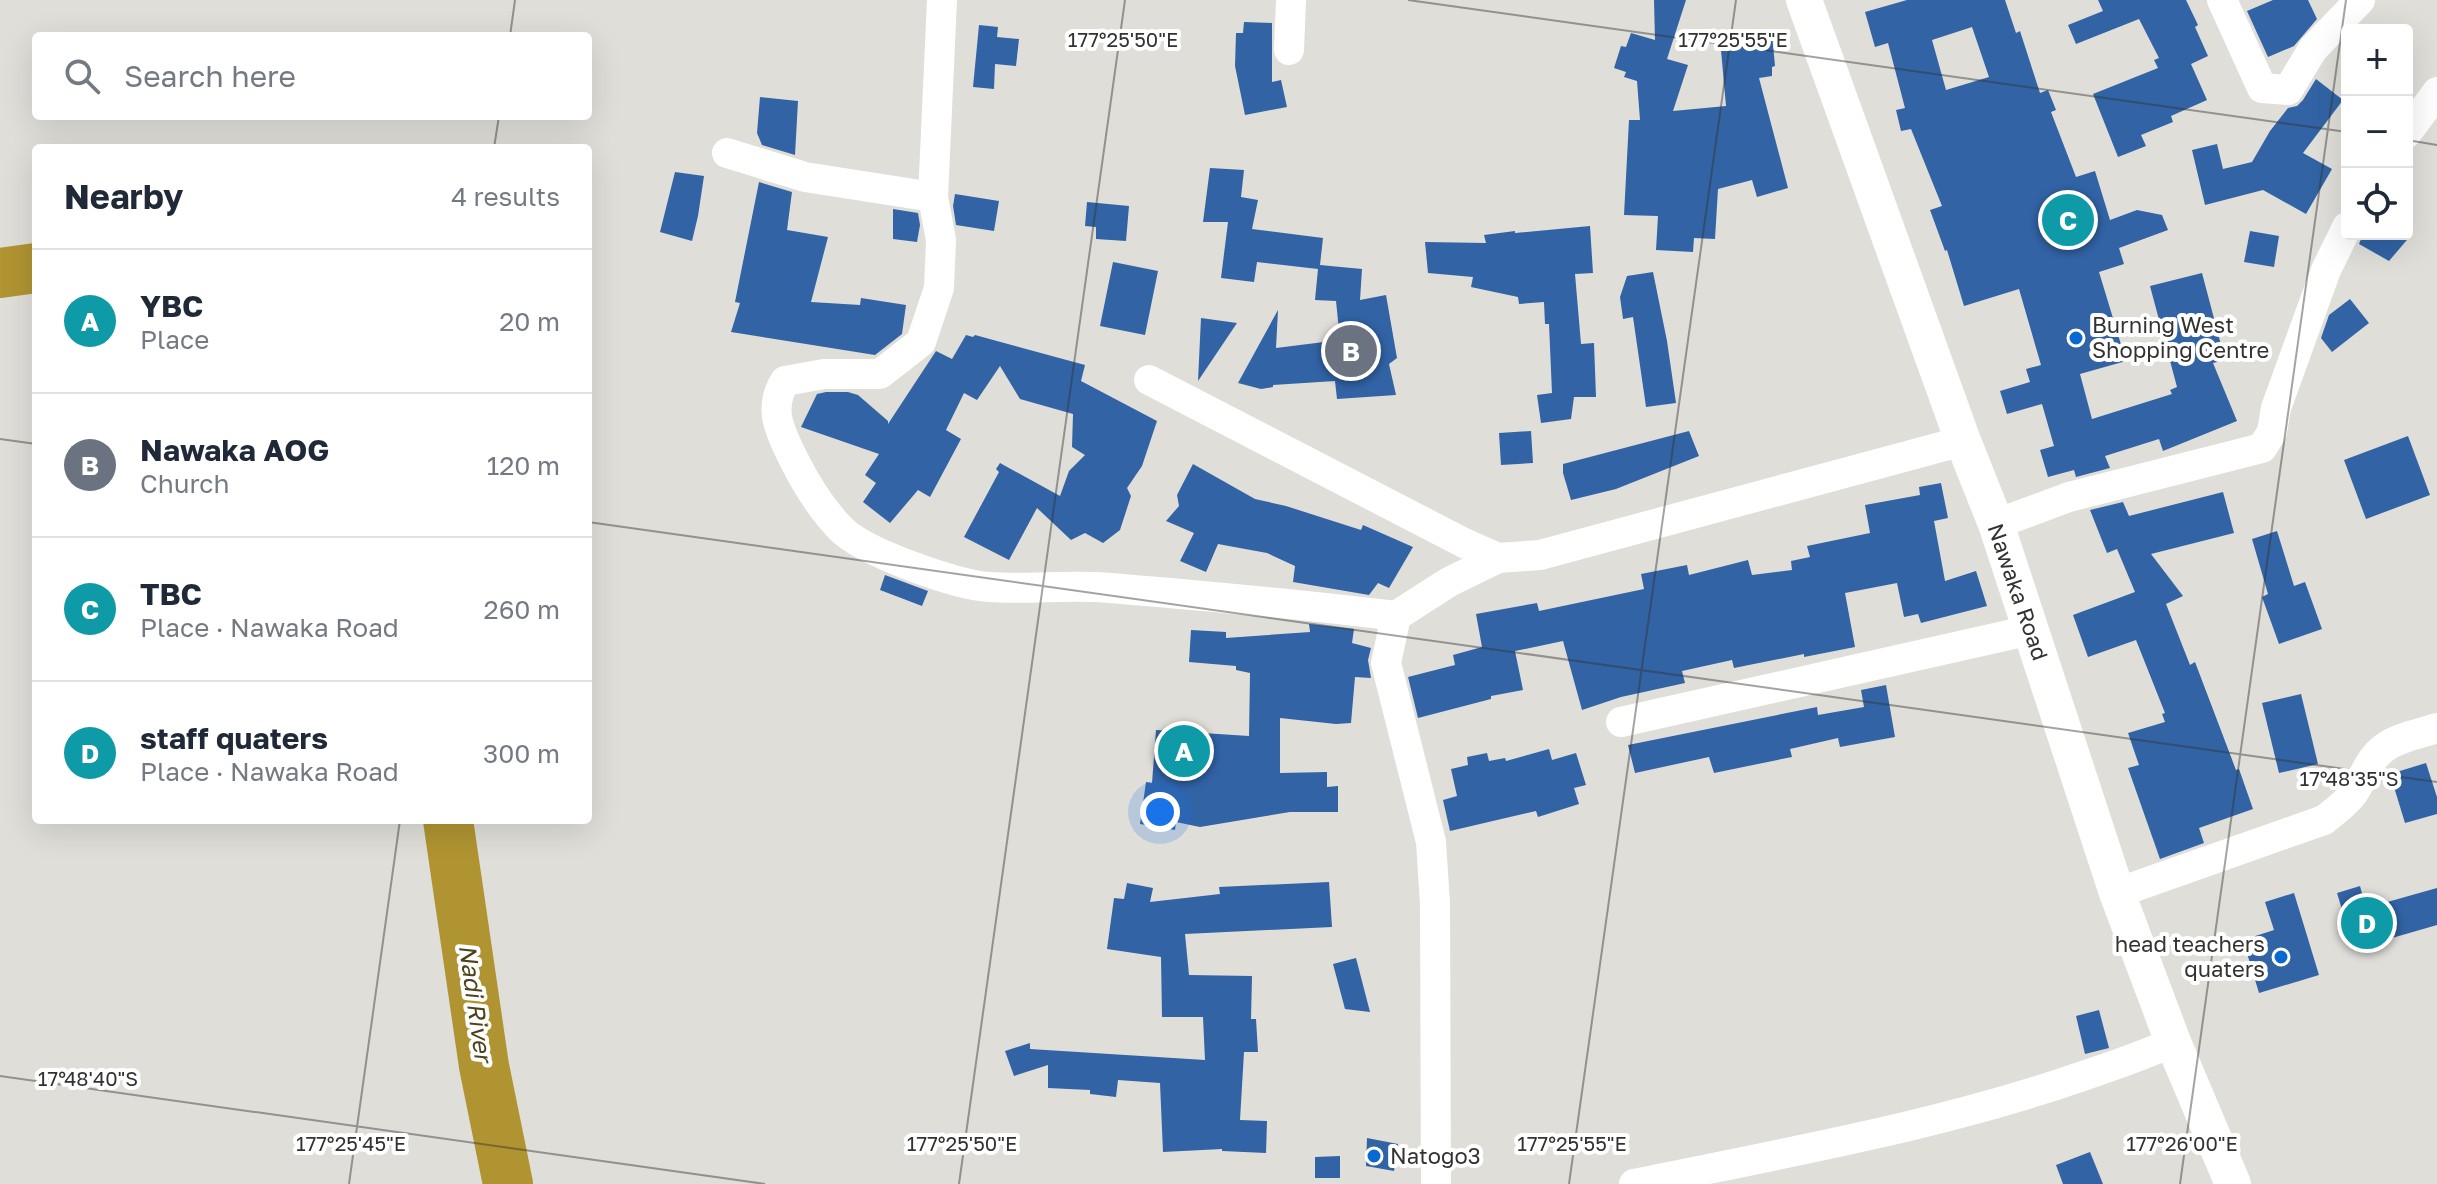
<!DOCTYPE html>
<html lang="en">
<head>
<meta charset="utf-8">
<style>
  body { margin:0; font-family:"Golos Text",sans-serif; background:#f6f6f7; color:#1f2937 }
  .controls { position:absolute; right:24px; top:24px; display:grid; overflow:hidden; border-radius:8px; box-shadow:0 8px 32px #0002 }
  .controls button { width:72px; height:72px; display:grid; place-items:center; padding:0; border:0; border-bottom:2px solid #e0e1e3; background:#fff; color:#1f2937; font:40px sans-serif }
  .you { position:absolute; left:1160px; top:812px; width:28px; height:28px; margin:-20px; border:6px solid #fff; border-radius:50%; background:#1a73e8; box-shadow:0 0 0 12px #1a73e833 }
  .badge { display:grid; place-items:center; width:52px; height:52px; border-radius:50%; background:#0769d1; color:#fff; font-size:26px; font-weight:700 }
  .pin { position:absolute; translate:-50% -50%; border:4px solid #fff; box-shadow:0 2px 8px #0006 }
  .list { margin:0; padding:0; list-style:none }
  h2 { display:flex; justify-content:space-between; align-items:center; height:104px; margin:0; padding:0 32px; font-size:34px }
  h2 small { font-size:26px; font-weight:400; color:#747a83 }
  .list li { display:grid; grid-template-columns:52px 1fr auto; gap:24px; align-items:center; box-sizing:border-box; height:144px; padding:0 32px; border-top:2px solid #e0e1e3 }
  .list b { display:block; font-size:30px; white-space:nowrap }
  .list p { margin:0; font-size:26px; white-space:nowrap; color:#747a83 }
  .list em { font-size:26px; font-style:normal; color:#747a83 }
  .icon { flex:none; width:44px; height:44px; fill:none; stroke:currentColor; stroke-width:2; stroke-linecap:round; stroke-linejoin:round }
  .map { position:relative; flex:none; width:2437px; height:1184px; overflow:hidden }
  .search { position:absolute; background:#fff; box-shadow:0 8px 32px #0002; left:32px; top:32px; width:560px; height:88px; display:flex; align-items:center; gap:20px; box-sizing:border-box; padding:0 28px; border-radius:8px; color:#747a83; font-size:30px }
  .panel { position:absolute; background:#fff; box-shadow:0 8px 32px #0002; left:32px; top:144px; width:560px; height:680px; border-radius:8px }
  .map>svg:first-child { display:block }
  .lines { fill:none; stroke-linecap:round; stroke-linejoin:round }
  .river { stroke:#b09432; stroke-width:50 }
  .building { fill:#3163a5; fill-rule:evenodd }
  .minor { stroke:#fff; stroke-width:30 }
  .tertiary { stroke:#fff; stroke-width:36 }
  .ticks { fill:none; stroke:#323230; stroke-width:2; stroke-opacity:0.45 }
  .poi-dot { fill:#0769d1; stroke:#fff; stroke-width:3 }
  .labels { text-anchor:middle; stroke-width:8; stroke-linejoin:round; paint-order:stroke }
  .poi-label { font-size:22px; fill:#323230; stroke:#fff; text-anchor:start }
  .street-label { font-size:22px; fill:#323230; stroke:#fff }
  .water-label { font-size:24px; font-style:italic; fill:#4d421a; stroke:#fff }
  .ticks-label { font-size:20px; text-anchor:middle; fill:#323230; stroke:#fff; stroke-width:8; stroke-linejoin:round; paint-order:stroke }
</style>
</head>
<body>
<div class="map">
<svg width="2437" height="1184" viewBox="0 0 2437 1184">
  <rect width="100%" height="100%" fill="#e0ded9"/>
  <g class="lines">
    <g class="river">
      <polyline points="0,273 36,268"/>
      <polyline points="448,820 484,1066 508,1184"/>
    </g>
  </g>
  <g class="building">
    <polygon points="1654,0 1686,0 1667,59 1688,65 1673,111 1726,106 1720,39 1772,34 1775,66 1772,67 1772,76 1759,78 1788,188 1757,197 1752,180 1718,189 1715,239 1694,238 1693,252 1656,250 1658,216 1624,215 1629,120 1640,120 1637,81 1624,77 1626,72 1614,68 1621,46 1626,47 1631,33 1655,40"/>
    <path d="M1907,0H2005L2016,33L2020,31L2040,93L2048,90L2056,110L2051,112L2076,177L2095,171L2110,220L2137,210L2162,215L2168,230L2119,248L2124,264L2099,272L2126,361L2080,374L2092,419L2172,394L2170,390L2177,387L2150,286L2202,273L2225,360L2213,363L2237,421L2163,451L2159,439L2105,456L2110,468L2076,477L2074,470L2048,477L2040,450L2054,446L2042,404L2007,414L2000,391L2030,382L2026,369L2041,365L2019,289L1964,306L1947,250L1945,251L1930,210L1942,206L1911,129L1901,131L1896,110L1905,108L1888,43L1875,47L1865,12ZM1972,27L1989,77L1946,90L1932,40Z"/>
    <polygon points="2098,0 2186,0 2198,25 2195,27 2208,56 2191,64 2207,100 2171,116 2173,122 2141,135 2146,146 2118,157 2093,94 2158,68 2154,60 2159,58 2139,19 2076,44 2068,25 2103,11"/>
    <polygon points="2273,0 2308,0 2317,19 2294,46 2268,57 2247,11"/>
    <polygon points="1244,22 1272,23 1272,82 1281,80 1287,107 1245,115 1235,66 1236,33 1243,33"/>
    <polygon points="979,25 998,27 997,37 1019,39 1016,66 995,64 994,89 973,87"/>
    <polygon points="2316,79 2343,100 2303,153 2332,169 2306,214 2263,190 2205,205 2192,150 2217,144 2223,169 2252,162 2270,131 2288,108 2297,106 2303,100"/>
    <polygon points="760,97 798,101 795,155 762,145 757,133"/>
    <polygon points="1210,168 1244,170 1241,197 1258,200 1252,229 1323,238 1320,265 1362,269 1360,300 1386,295 1397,358 1389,364 1396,395 1337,399 1335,381 1273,385 1273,387 1261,389 1238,383 1278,310 1276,348 1340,340 1336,301 1315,300 1318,269 1257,262 1254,282 1221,278 1228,222 1203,222"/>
    <polygon points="675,172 704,176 698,216 692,241 660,232"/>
    <polygon points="759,182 792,192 787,230 828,237 811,302 860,305 861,298 906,305 902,334 875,355 731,332 740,303 735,302"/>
    <polygon points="955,194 999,201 994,231 956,225 953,206"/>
    <polygon points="1087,202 1129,206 1126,241 1096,239 1096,227 1085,226"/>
    <polygon points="893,209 918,213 920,225 917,242 893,239"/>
    <polygon points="1590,226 1593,273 1575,274 1581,344 1594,343 1596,397 1574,397 1571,419 1541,423 1537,395 1552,393 1549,324 1545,324 1544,302 1519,304 1518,297 1471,287 1473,277 1428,273 1425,242 1486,243 1484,235 1515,231 1515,233"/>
    <polygon points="2250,231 2279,236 2274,267 2244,262"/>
    <polygon points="2363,234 2412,234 2389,261 2359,244"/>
    <polygon points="1113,262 1158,271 1145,335 1100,326"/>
    <polygon points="1653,272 1667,341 1676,403 1646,407 1633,317 1623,319 1620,297 1627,276"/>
    <polygon points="2350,299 2369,323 2332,352 2321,338 2329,315"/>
    <polygon points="1201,318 1237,323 1198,381"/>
    <polygon points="966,335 973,337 975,335 1085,365 1081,381 1157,421 1142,466 1127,488 1131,496 1120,530 1103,543 1085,533 1071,540 1037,508 1009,560 964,537 999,472 996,469 1000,463 1060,496 1069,471 1085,455 1072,447 1073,414 1020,399 1000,366 977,400 964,393 946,430 961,439 930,497 918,490 890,523 863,502 876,483 865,475 879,454 801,427 817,394 826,392 848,392 858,395 888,421 888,424 936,351 952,359"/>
    <polygon points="1531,431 1533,463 1501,465 1499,433"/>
    <polygon points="1689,431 1699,456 1616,489 1571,500 1563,473 1563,464"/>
    <polygon points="2408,436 2430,495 2366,519 2344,460"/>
    <polygon points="1193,464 1255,499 1286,506 1361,530 1363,525 1413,547 1389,588 1378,583 1369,595 1293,582 1295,566 1267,553 1218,544 1206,572 1180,561 1194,533 1166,521 1179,506 1177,495"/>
    <polygon points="1941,483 1948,518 1934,521 1945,581 1976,571 1987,606 1921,623 1918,614 1904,617 1897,583 1845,593 1855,647 1804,657 1804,654 1734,668 1732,660 1682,671 1685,683 1621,697 1582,710 1563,641 1515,651 1523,690 1491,696 1491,699 1418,718 1408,677 1455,665 1453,655 1482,647 1476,614 1537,603 1539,611 1644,589 1641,574 1687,565 1689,575 1748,560 1752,575 1792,570 1791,561 1810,557 1807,546 1870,533 1865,505 1920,495 1919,487"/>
    <polygon points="2223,492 2234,533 2151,554 2183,596 2166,604 2190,665 2195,662 2236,770 2239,769 2253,809 2199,828 2204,843 2160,859 2128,768 2139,765 2128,733 2165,722 2162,714 2165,713 2136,640 2088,657 2073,615 2135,592 2117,549 2107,553 2090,510 2123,502 2129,516"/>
    <polygon points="2277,531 2294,586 2305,582 2322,629 2279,644 2262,597 2268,594 2252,539"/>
    <polygon points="885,575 928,591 922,606 880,590"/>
    <polygon points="1309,624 1354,629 1352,643 1371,648 1368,660 1371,678 1355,677 1351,723 1336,724 1280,718 1280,773 1327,772 1327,787 1338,786 1338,812 1290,812 1200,827 1176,822 1175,830 1140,824 1146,782 1152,783 1156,730 1249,736 1250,673 1236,670 1236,666 1189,662 1191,630 1226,632 1226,638 1310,632"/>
    <polygon points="1886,685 1895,737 1840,747 1838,738 1790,749 1792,757 1714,773 1709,757 1635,773 1628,745 1817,707 1818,715 1864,707 1861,690"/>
    <polygon points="2301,694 2318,764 2279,773 2262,703"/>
    <polygon points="1549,749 1552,760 1576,753 1586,785 1574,788 1579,804 1538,817 1536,811 1450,831 1443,800 1457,796 1451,769 1468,765 1467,757 1487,753 1489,761 1505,758 1506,761"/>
    <polygon points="2426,763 2437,797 2437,814 2405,823 2390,774"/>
    <polygon points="1329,882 1332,927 1185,934 1189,975 1252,976 1251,1019 1256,1019 1258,1052 1244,1052 1240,1120 1267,1121 1266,1153 1222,1151 1222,1149 1163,1152 1160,1083 1118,1080 1116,1097 1090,1094 1090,1090 1048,1088 1048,1065 1014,1076 1005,1051 1030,1043 1030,1049 1205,1060 1203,1017 1162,1017 1161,957 1107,949 1114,898 1124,899 1127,883 1153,888 1150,902 1220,894 1219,887"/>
    <polygon points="2360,886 2366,908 2437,888 2437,925 2354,949 2337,893"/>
    <polygon points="2294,893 2319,975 2259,993 2243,940 2274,930 2265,902"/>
    <polygon points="1356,958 1370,1012 1345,1009 1333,964"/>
    <polygon points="2099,1010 2109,1048 2085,1054 2076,1016"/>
    <polygon points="1367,1138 1398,1144 1394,1171 1366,1166"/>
    <polygon points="2090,1152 2103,1184 2063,1184 2056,1165"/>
    <polygon points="1340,1156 1340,1178 1315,1178 1315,1157"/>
  </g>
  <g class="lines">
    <g class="minor">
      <path d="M942,0L933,197L941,240L939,288L921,342L880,374H824L785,381C767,410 781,433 794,460C806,484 823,511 842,530C866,553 956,585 989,587C1029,590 1070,584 1111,588C1206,596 1301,604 1396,616"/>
      <polyline points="2222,0 2262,88 2288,90 2313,49 2360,0"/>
      <polyline points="1289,50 1291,0"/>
      <polyline points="2407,133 2437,92"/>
      <polyline points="727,153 805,177 933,197"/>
      <polyline points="1149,380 1464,543 1498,558 1540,555 1963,441"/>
      <polyline points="1996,524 2069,497 2262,448 2272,432 2276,408 2326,270 2347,227"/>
      <polyline points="1621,722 2031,630"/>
      <path d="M2117,893L2324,820C2334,812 2344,805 2352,795C2364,779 2367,761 2384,748C2399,737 2419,734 2437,728"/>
      <polyline points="1436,1184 1435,903 1431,842 1386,663 1396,616 1449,582 1498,558"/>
      <path d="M1634,1184C1775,1155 1916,1130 2053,1086C2094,1072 2134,1060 2173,1042"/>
    </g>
    <polyline class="tertiary" points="1804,0 1963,441 1996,524 2117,893 2173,1042 2233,1184"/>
  </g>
  <path class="ticks" d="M1408,0L2347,132M510,36L515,0M2407,140L2437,145M494,148L499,116M0,439L36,444M588,522L2437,782M0,1076L765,1184M349,1184L400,820M959,1184L1125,0M1569,1184L1736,0M2180,1184L2346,0"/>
  <g class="poi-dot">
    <circle cx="2076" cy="338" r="8"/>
    <circle cx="2281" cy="957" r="8"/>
    <circle cx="1374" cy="1156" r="8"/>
  </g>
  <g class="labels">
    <g class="poi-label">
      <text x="2092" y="333">Burning West<tspan x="2092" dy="25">Shopping Centre</tspan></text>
      <text x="2265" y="952" text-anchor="end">head teachers<tspan x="2265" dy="25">quaters</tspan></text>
      <text x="1390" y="1164">Natogo3</text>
    </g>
    <g class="street-label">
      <text transform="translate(2018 592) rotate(71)" y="8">Nawaka Road</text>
    </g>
    <g class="water-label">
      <text transform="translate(475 1003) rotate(82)" y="8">Nadi River</text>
    </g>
  </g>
  <g class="ticks-label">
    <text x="1123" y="47">177°25'50"E</text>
    <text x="1733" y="47">177°25'55"E</text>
    <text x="2349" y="786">17°48'35"S</text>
    <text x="88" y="1086">17°48'40"S</text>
    <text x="351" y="1151">177°25'45"E</text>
    <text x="962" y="1151">177°25'50"E</text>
    <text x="1572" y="1151">177°25'55"E</text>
    <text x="2182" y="1151">177°26'00"E</text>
  </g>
</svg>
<div class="controls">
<button>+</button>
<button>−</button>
<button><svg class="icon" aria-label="locate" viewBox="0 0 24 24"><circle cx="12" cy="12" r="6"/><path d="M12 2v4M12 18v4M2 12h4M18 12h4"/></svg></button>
</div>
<div class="you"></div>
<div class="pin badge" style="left:1184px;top:751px;background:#0f9aa8">A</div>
<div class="pin badge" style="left:1351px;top:351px;background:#6b7280">B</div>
<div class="pin badge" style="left:2068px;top:220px;background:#0f9aa8">C</div>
<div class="pin badge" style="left:2367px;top:923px;background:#0f9aa8">D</div>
<div class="search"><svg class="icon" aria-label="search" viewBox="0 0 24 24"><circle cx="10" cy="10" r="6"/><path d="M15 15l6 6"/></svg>Search here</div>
<section class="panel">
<h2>Nearby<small>4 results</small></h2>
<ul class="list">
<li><span class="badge" style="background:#0f9aa8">A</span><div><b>YBC</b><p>Place</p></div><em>20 m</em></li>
<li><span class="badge" style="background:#6b7280">B</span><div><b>Nawaka AOG</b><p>Church</p></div><em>120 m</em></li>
<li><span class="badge" style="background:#0f9aa8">C</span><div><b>TBC</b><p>Place · Nawaka Road</p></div><em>260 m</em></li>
<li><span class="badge" style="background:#0f9aa8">D</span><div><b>staff quaters</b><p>Place · Nawaka Road</p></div><em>300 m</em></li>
</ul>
</section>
</div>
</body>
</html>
